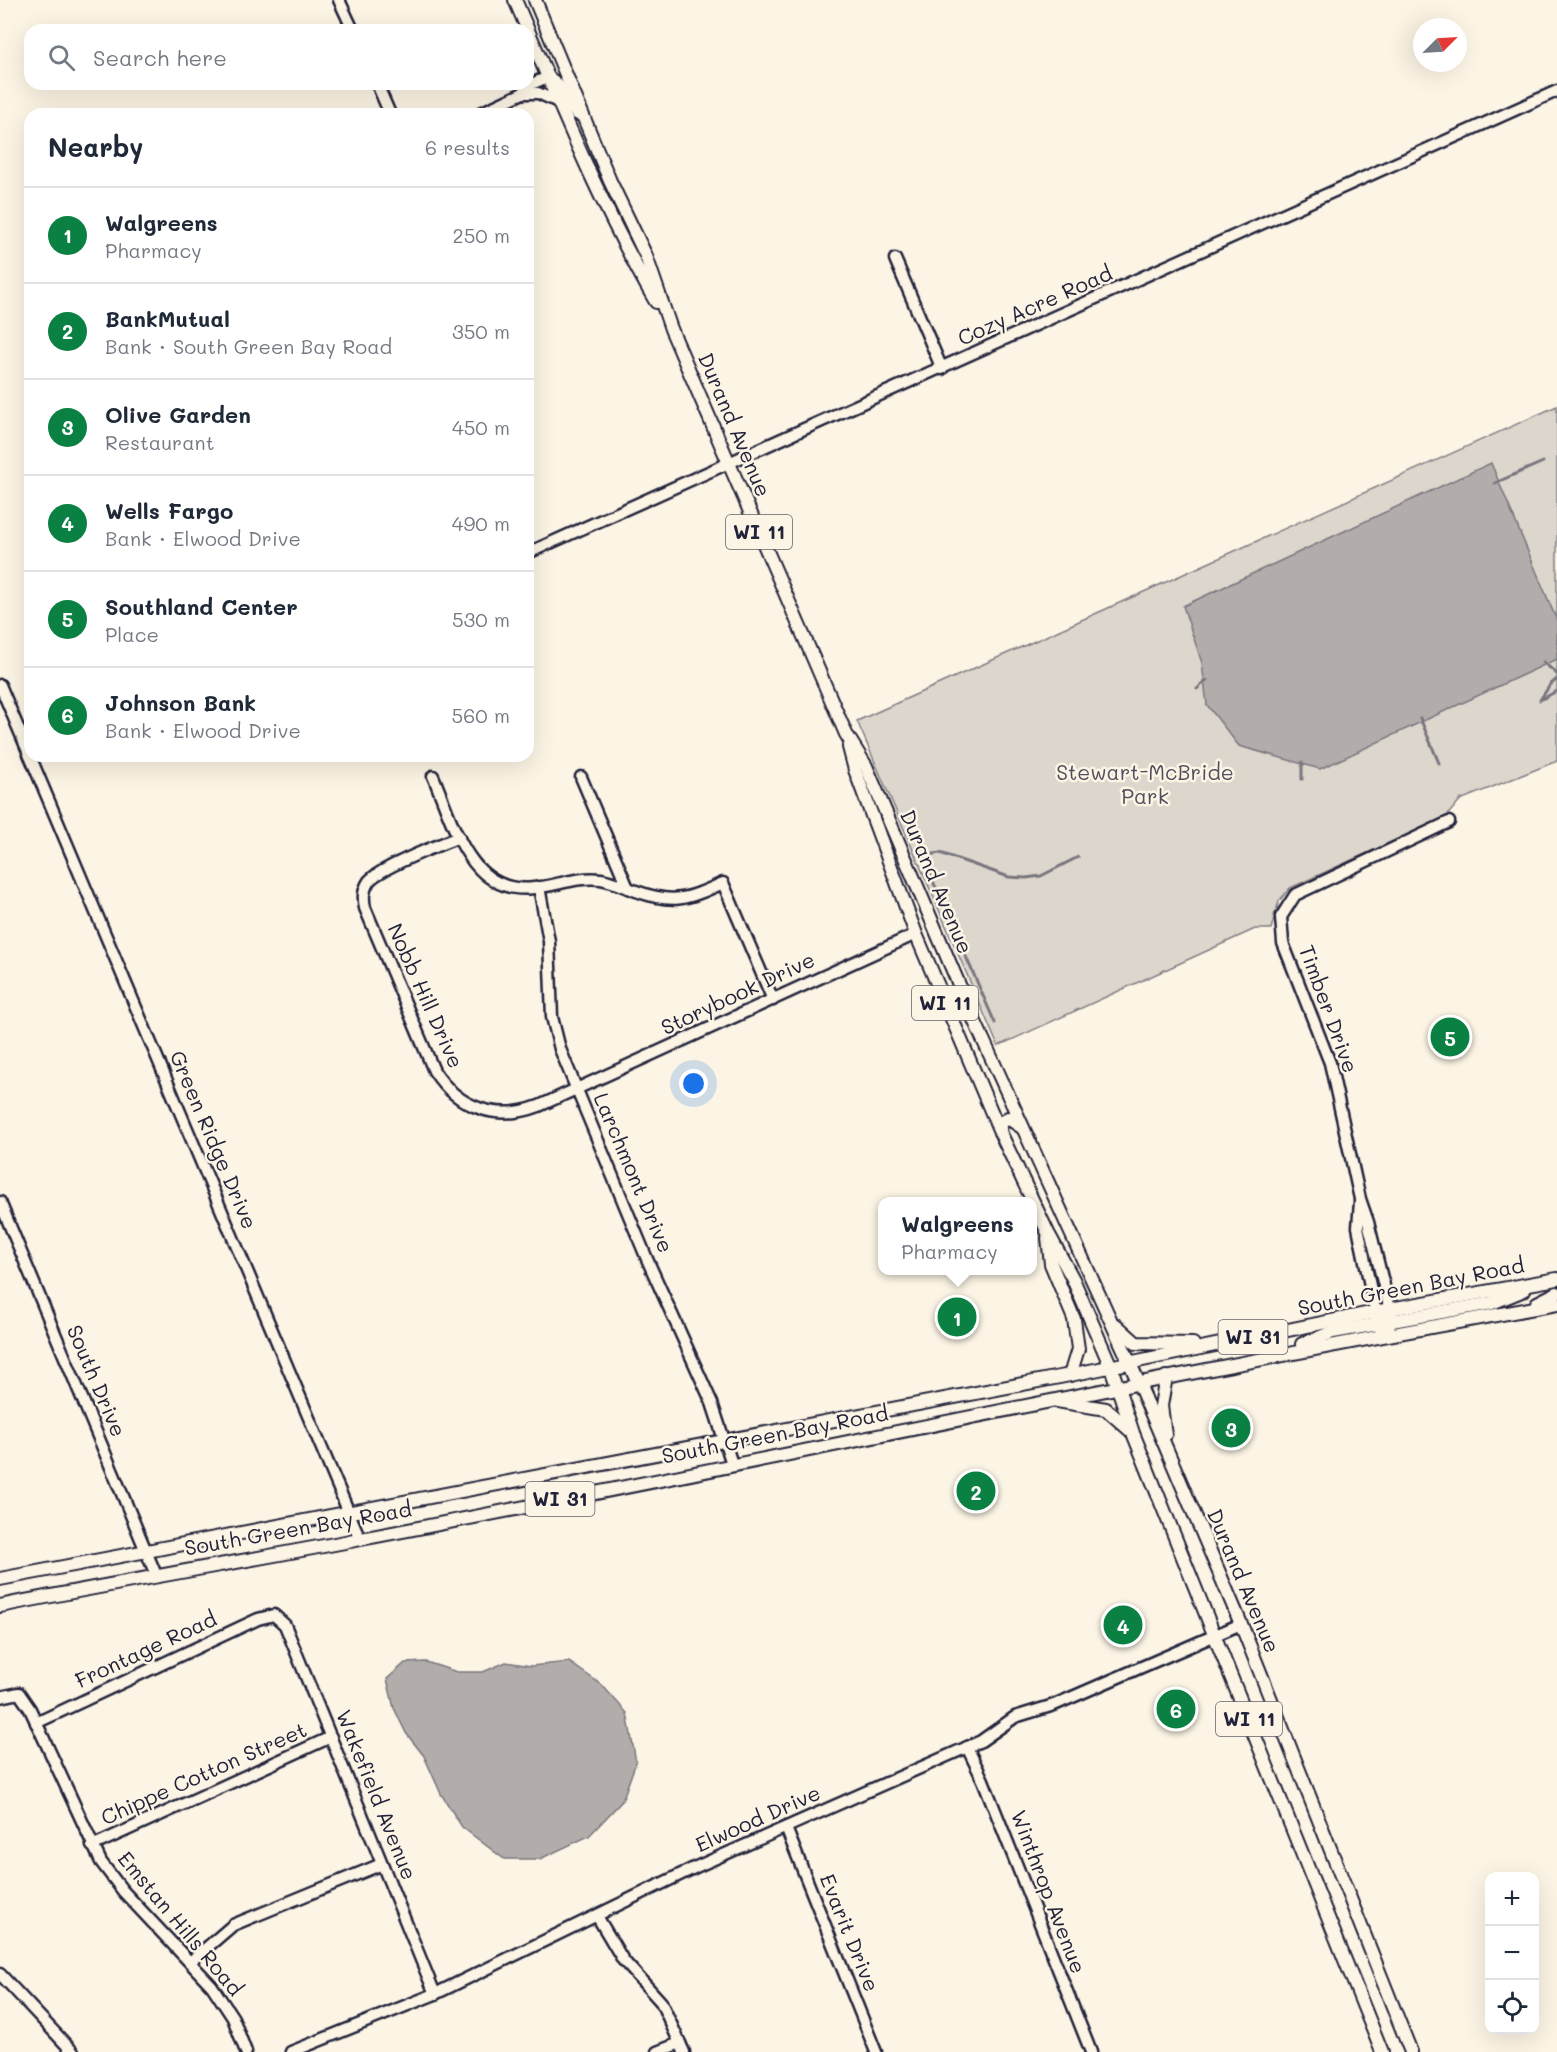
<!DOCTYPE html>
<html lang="en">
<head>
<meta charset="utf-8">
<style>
  body { margin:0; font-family:Mali,sans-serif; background:#f2f2f3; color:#1f2937 }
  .controls { position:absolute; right:18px; bottom:18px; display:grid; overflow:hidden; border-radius:12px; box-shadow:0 6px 24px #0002 }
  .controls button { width:54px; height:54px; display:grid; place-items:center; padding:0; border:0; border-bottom:2px solid #e0e1e3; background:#fff; color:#1f2937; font:30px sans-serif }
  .compass { position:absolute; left:1413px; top:18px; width:54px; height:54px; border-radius:50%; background:#fff; box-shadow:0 6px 24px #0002; rotate:66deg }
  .you { position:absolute; left:694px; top:1084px; width:21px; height:21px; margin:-15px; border:4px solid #fff; border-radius:50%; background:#1a73e8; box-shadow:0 0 0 9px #1a73e833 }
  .badge { display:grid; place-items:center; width:39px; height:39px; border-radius:50%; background:#0b8043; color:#fff; font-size:20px; font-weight:700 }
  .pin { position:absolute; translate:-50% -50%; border:3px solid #fff; box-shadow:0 2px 6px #0006 }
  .popup { position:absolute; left:878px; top:1197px; width:159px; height:78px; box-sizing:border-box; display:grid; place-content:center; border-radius:12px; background:#fff; filter:drop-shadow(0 2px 4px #0005); font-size:20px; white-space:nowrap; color:#747a83 }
  .popup b { font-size:22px; color:#1f2937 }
  .popup::after { content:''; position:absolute; left:50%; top:100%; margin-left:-12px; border:12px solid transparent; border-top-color:#fff }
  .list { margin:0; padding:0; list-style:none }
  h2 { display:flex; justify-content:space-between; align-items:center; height:78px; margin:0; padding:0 24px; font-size:26px }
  h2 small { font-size:20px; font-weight:400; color:#747a83 }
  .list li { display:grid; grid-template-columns:39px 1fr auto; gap:18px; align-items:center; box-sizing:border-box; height:96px; padding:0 24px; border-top:2px solid #e0e1e3 }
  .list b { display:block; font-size:22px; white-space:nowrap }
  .list p { margin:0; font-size:20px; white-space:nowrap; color:#747a83 }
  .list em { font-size:20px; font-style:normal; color:#747a83 }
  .icon { flex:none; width:33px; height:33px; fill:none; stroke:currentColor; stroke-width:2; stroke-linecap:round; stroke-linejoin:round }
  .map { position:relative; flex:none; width:1557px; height:2052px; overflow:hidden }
  .search { position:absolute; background:#fff; box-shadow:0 6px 24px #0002; left:24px; top:24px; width:510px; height:66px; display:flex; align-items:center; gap:15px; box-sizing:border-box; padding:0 21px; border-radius:18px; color:#747a83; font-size:22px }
  .panel { position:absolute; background:#fff; box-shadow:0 6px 24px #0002; left:24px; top:108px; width:510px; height:654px; border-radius:18px }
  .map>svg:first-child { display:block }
  .green { fill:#dcd6cc; stroke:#7f7c84; stroke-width:1.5 }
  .water { fill:#b2adab; stroke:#78757e; stroke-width:1.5 }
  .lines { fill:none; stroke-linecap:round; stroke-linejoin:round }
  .stream { stroke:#78757e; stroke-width:3 }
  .minor-casing { stroke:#22223b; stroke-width:15 }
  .major-casing { stroke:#22223b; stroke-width:16 }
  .minor { stroke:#fcf5e5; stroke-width:10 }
  .major { stroke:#fcf5e5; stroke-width:12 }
  .labels { text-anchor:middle; stroke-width:5; stroke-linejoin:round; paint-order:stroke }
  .shield { fill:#fcf5e5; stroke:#63616e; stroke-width:1.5 }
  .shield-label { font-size:20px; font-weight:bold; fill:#22223b }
  .street-label { font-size:21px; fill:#22223b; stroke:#fcf5e5 }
  .park-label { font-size:21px; fill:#504f5f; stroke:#fcf5e5 }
</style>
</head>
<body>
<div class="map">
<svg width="1557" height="2052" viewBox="0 0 1557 2052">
  <rect width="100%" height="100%" fill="#fcf5e5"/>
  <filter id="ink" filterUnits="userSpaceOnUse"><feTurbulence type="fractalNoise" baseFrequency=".0167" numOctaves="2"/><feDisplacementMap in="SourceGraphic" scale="12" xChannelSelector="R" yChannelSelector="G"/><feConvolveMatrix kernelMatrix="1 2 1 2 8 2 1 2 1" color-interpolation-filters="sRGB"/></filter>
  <g filter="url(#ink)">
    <polygon class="green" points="1557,406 1557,761 1460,800 1446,817 1290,888 1279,901 1271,929 1255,929 998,1046 857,721"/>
    <g class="water">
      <polygon points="1491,463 1557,621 1557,659 1320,769 1239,746 1207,705 1202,663 1183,606"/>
      <polygon points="426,1662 457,1672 483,1672 506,1662 531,1666 569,1662 602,1685 627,1713 636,1762 622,1801 589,1836 540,1859 504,1859 462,1827 441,1794 424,1756 406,1733 394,1708 387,1679 405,1663"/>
    </g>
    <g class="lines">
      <g class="stream">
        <polyline points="1495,483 1543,462"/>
        <polyline points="1543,662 1557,674"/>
        <polyline points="1557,679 1550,685 1540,700 1557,691"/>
        <polyline points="1197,689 1207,680"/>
        <polyline points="1420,718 1439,763"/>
        <polyline points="1302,779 1302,762"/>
        <polyline points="995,1023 922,856 940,853 1009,877 1026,878 1041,876 1078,857"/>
      </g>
      <defs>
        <g id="minor">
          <polyline points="339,0 353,30"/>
          <polyline points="377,84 390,114"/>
          <polyline points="523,93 538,93 558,102"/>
          <polyline points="478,114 523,93 529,85 548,77"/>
          <polyline points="895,259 942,369"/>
          <polyline points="528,553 1557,91"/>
          <polyline points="0,685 30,756"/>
          <polyline points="30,756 360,1539"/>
          <path d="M433,776C453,822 469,896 534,888C556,886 578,876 601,879C613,881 625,887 636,891C674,905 687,899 723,883L773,1000"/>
          <polyline points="581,777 628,888"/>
          <path d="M459,837C439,845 381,867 369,881C363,890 363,898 365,908L434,1071C458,1108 497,1122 539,1106L916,934"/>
          <polyline points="539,887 549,941 552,1017 560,1049 647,1259 712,1403 732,1464"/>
          <polyline points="0,1202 156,1575"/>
          <polyline points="1360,1202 1358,1227 1377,1320"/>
          <polyline points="1392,1318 1368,1222 1360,1199 1330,1063 1283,943 1281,917 1295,895 1449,822"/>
          <polyline points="0,1697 19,1693 30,1709 101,1862 123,1891 212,1986 233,2018 246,2052"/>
          <polyline points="36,1723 258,1619 274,1615 285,1625 435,1994"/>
          <polyline points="967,1747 983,1780 1091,2052"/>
          <polyline points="786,1828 876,2052"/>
          <polyline points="92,1846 331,1737"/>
          <polyline points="597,1916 623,1960 661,2002 684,2052"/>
          <polyline points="190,1962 233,1925 382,1864"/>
          <polyline points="0,1974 73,2052"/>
          <polyline points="291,2052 435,1994 696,1867 981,1741 1015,1717 1054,1705 1241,1624"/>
          <polyline points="657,2052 680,2043"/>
        </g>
        <g id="major">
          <path d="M515,0C559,102 600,206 656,302"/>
          <polyline points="535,0 610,181 646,256 671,329 846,734 866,766 971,1013 1130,1363 1241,1624 1411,2052"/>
          <path d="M549,78C563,87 566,102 578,114"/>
          <polyline points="849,747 855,770 916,934 1000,1132 1048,1233 1073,1279 1111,1367 1133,1433 1382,2052"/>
          <polyline points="1000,1132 1001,1123 1008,1118 1023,1128"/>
          <polyline points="1048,1238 1051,1264 1074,1319 1078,1349 1070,1375"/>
          <polyline points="1537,1303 1557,1293"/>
          <polyline points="1116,1325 1136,1343 1193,1344"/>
          <polyline points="1380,1335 1392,1321 1492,1303 1524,1290"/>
          <polyline points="1302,1344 1333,1332 1378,1324 1390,1309"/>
          <polyline points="1057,1401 1106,1409 1132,1432"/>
          <polyline points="1165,1435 1161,1406 1166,1377"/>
          <polyline points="0,1579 1070,1375 1390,1309 1557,1279"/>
          <path d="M0,1606C120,1582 240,1562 361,1539C760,1463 1157,1375 1557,1304"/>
        </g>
      </defs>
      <use href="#minor" class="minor-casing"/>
      <use href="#major" class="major-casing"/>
      <use href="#minor" class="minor"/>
      <use href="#major" class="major"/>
    </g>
  </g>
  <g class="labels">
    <g class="shield">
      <rect x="726" y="515" width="66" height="34" rx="4.5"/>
      <rect x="912" y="986" width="66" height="34" rx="4.5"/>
      <rect x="1218.5" y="1320" width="69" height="34" rx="4.5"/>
      <rect x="525.5" y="1482" width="69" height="34" rx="4.5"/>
      <rect x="1216" y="1702" width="66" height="34" rx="4.5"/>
    </g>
    <g class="shield-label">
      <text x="759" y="539">WI 11</text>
      <text x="945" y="1010">WI 11</text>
      <text x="1253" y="1344">WI 31</text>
      <text x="560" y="1506">WI 31</text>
      <text x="1249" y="1726">WI 11</text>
    </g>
    <g class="street-label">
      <text transform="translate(1035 306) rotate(-24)" y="7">Cozy Acre Road</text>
      <text transform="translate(734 425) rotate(67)" y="7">Durand Avenue</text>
      <text transform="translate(936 882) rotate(67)" y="7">Durand Avenue</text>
      <text transform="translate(738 994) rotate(-25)" y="7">Storybook Drive</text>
      <text transform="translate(425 996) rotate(66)" y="7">Nobb Hill Drive</text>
      <text transform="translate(1328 1009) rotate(70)" y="7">Timber Drive</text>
      <text transform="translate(213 1140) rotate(67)" y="7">Green Ridge Drive</text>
      <text transform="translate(633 1173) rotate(67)" y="7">Larchmont Drive</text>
      <text transform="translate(1411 1287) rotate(-11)" y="7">South Green Bay Road</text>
      <text transform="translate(96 1381) rotate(67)" y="7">South Drive</text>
      <text transform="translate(775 1435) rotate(-11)" y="7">South Green Bay Road</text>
      <text transform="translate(298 1529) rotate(-10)" y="7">South Green Bay Road</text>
      <text transform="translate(1243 1581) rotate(67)" y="7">Durand Avenue</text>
      <text transform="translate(146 1650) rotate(-25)" y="7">Frontage Road</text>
      <text transform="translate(204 1774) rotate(-24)" y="7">Chippe Cotton Street</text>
      <text transform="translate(376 1795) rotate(68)" y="7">Wakefield Avenue</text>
      <text transform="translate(758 1819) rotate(-24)" y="7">Elwood Drive</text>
      <text transform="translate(1048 1892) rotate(69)" y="7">Winthrop Avenue</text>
      <text transform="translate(180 1924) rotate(50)" y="7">Emstan Hills Road</text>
      <text transform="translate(849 1933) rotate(68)" y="7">Evarit Drive</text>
    </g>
    <g class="park-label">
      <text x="1145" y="780">Stewart-McBride<tspan x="1145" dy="24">Park</tspan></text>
    </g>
  </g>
</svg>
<div class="controls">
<button>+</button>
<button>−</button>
<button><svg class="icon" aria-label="locate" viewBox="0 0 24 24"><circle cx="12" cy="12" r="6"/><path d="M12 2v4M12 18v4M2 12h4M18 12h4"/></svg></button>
</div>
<svg class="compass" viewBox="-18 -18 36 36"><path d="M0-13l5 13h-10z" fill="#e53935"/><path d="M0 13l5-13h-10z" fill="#747a83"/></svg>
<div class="you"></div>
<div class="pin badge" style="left:957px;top:1317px">1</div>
<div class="popup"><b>Walgreens</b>Pharmacy</div>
<div class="pin badge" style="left:976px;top:1491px">2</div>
<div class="pin badge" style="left:1231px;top:1428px">3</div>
<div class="pin badge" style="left:1123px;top:1625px">4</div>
<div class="pin badge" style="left:1450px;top:1037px">5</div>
<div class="pin badge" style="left:1176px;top:1709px">6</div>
<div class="search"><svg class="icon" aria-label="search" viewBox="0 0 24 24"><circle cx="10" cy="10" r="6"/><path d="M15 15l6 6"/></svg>Search here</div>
<section class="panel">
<h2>Nearby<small>6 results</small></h2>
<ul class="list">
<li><span class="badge">1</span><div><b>Walgreens</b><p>Pharmacy</p></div><em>250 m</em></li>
<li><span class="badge">2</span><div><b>BankMutual</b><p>Bank · South Green Bay Road</p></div><em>350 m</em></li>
<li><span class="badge">3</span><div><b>Olive Garden</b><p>Restaurant</p></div><em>450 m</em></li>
<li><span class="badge">4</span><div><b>Wells Fargo</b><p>Bank · Elwood Drive</p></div><em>490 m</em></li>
<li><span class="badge">5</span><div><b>Southland Center</b><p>Place</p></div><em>530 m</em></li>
<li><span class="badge">6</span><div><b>Johnson Bank</b><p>Bank · Elwood Drive</p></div><em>560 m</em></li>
</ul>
</section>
</div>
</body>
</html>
